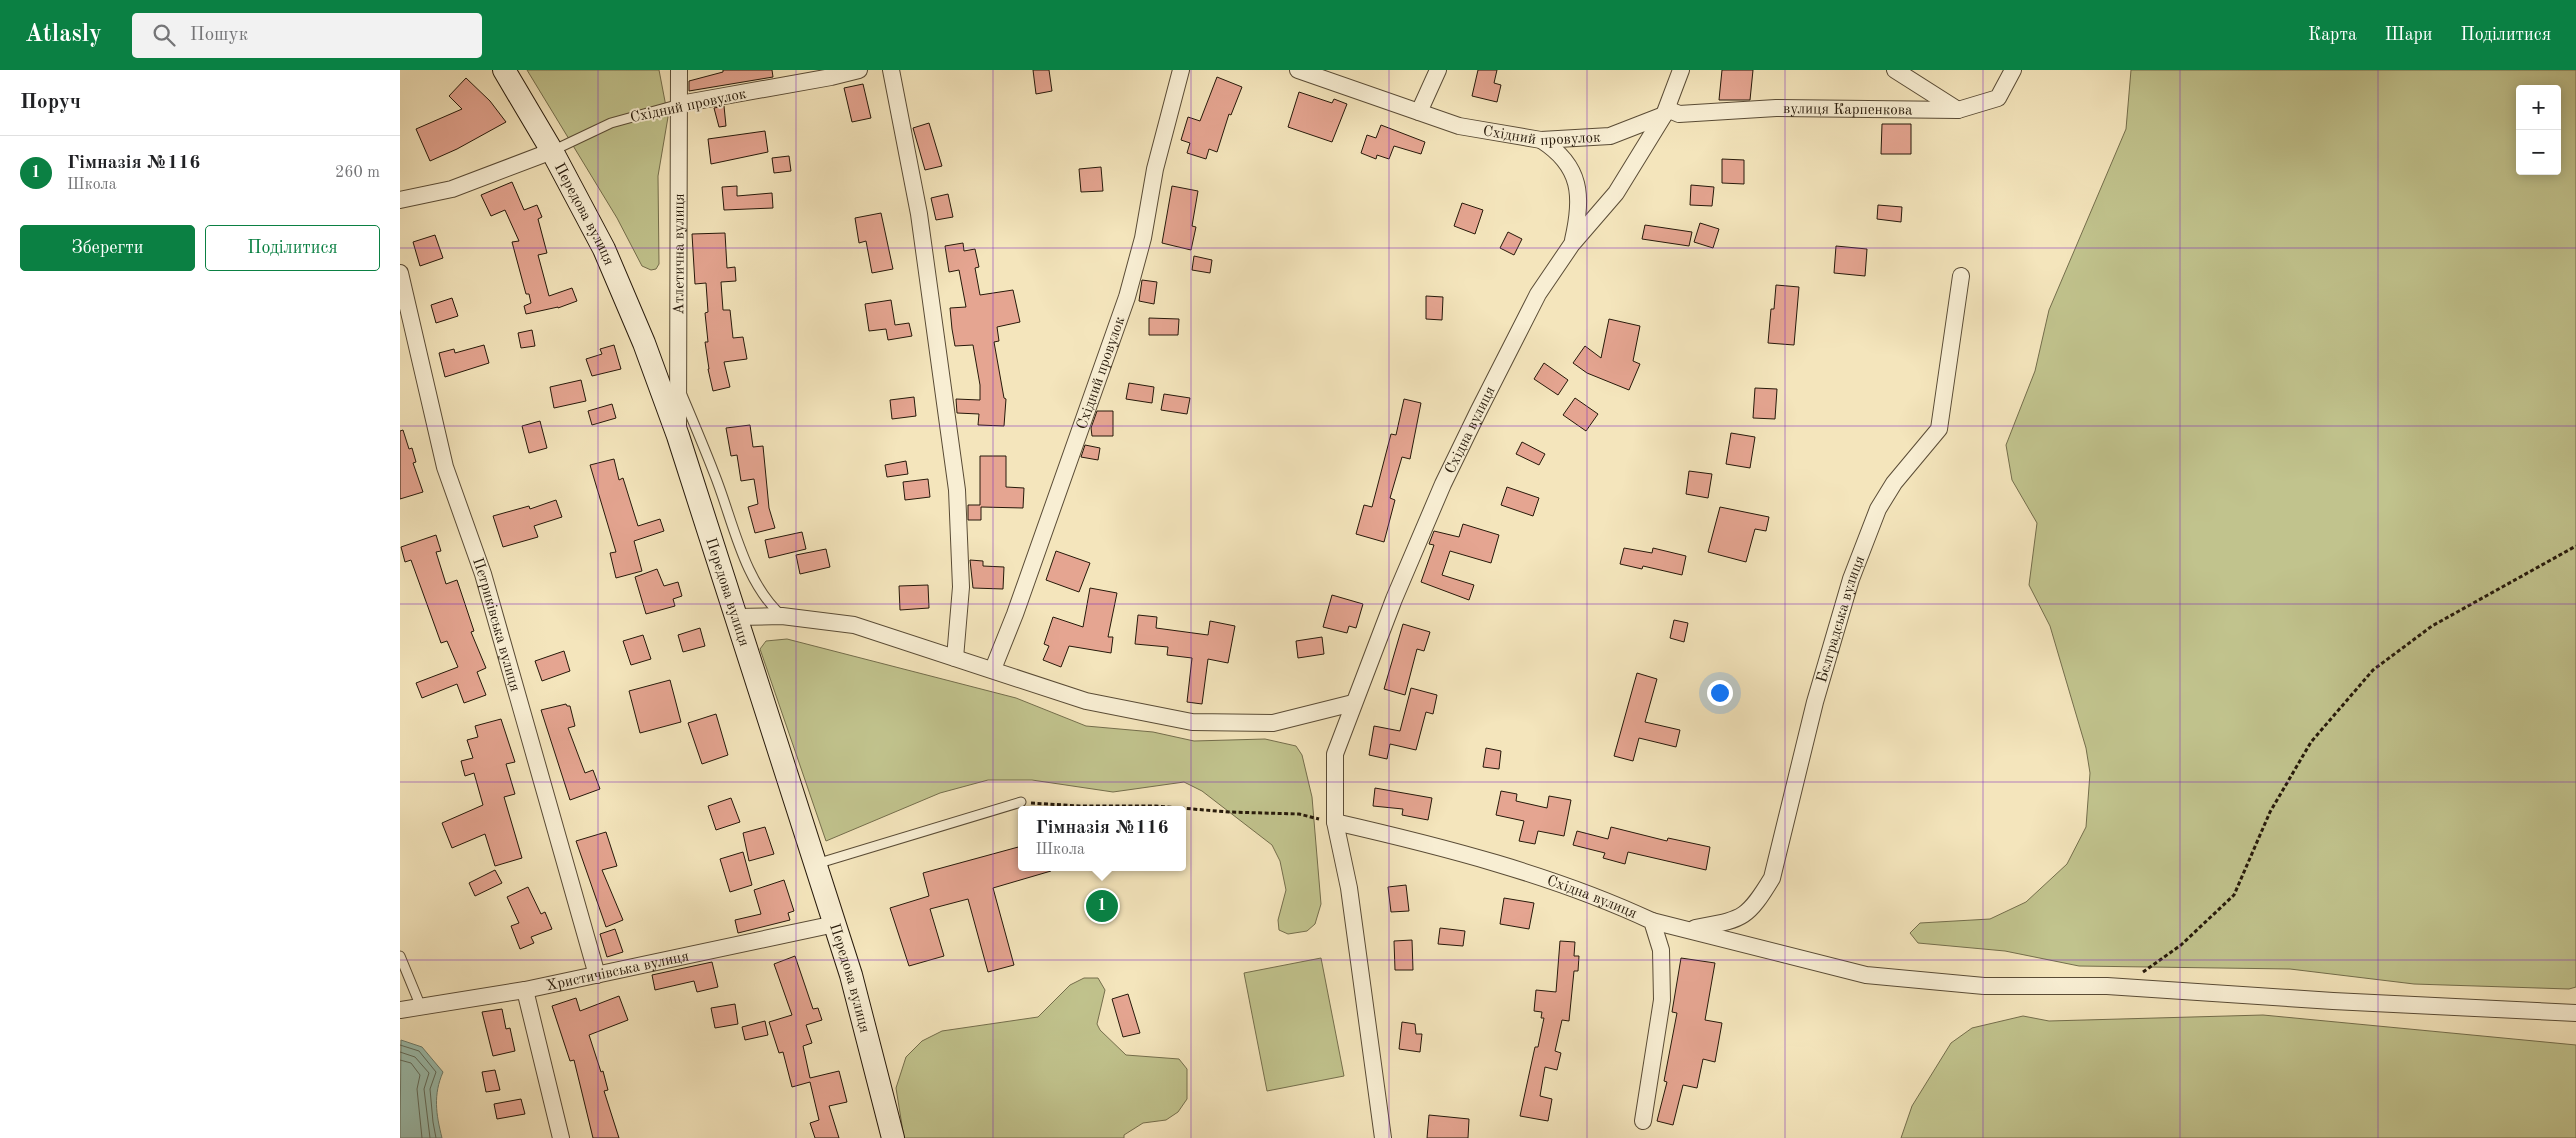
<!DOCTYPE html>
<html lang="uk">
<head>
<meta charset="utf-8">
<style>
  body { margin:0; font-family:"Old Standard TT",serif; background:#f2f2f2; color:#202124 }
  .controls { position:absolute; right:15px; top:15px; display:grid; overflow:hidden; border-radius:5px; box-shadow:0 2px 12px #0003 }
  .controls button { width:45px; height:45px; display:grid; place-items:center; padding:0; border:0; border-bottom:1px solid #e0e0e0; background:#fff; color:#202124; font:25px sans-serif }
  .you { position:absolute; left:1319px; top:622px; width:18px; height:18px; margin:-12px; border:4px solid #fff; border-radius:50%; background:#1a73e8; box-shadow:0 0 0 8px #1a73e833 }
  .badge { display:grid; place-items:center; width:32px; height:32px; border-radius:50%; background:#0b8043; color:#fff; font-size:16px; font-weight:700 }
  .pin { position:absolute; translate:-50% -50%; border:2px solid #fff; box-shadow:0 1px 5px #0006 }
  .popup { position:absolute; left:618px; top:736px; width:168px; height:65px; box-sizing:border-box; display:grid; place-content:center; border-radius:5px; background:#fff; filter:drop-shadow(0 1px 4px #0005); font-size:16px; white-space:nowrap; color:#757577 }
  .popup b { font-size:19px; color:#202124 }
  .popup::after { content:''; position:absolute; left:50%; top:100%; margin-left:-10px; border:10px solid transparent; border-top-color:#fff }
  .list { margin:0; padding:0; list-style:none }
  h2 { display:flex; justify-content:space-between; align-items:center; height:65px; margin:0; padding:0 20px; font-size:21px }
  h2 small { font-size:16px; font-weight:400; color:#757577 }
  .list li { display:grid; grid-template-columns:32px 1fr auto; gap:15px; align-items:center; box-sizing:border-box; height:75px; padding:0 20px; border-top:1px solid #e0e0e0 }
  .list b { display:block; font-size:19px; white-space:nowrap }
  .list p { margin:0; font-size:16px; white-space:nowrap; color:#757577 }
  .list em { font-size:16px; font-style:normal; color:#757577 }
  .actions { display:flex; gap:10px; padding:15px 20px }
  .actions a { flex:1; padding:11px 0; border:1px solid #0b8043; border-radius:5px; text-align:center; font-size:18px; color:#0b8043 }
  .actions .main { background:#0b8043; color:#fff }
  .icon { flex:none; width:28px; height:28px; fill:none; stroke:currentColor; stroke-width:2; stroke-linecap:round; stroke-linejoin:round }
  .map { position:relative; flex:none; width:2176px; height:1068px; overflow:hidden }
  header { display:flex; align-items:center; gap:30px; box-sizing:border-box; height:70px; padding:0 25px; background:#0b8043; color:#fff }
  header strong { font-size:24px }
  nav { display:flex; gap:28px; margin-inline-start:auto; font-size:18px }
  .search { width:350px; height:45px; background:#f2f2f2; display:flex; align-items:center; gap:12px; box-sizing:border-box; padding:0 18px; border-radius:5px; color:#757577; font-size:19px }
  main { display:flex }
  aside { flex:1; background:#fff }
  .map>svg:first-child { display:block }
  .green { fill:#c1c38d; stroke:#746e4c; fill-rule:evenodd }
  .water { fill:#9cbfaf; stroke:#6d7d6d }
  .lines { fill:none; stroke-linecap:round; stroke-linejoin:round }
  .shore { stroke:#616c5c; stroke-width:1 }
  .building { fill:#e5a591; stroke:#26190a }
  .lane-casing { stroke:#5a4c36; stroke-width:11 }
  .street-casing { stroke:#5a4c36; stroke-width:18 }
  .secondary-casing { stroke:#26190a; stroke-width:24 }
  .path { stroke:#26190a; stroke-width:3; stroke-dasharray:4 2.5; stroke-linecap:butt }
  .lane { stroke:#f8eed3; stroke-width:9 }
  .street { stroke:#f8eed3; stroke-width:16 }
  .secondary { stroke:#f8eed3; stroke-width:22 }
  .grid { fill:none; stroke:#7b2cbf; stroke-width:1; stroke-opacity:0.55 }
  .labels { text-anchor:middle; stroke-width:4; stroke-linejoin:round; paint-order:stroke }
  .street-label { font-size:15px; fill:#26190a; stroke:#f8eed3 }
</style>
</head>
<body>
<header>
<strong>Atlasly</strong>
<div class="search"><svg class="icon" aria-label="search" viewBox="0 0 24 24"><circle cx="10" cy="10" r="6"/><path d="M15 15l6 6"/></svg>Пошук</div>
<nav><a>Карта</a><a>Шари</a><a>Поділитися</a></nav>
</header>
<main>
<aside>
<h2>Поруч<small></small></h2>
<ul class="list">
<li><span class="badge">1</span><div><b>Гімназія №116</b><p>Школа</p></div><em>260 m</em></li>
</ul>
<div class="actions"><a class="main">Зберегти</a><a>Поділитися</a></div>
</aside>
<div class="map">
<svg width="2176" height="1068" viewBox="0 0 2176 1068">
  <rect width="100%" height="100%" fill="#f4e5bc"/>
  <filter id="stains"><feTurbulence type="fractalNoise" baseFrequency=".004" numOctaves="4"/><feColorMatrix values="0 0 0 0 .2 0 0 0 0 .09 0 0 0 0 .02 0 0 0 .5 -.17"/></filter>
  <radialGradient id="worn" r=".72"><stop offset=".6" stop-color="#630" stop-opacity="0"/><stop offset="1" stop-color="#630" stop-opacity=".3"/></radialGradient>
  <g class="green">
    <polygon points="127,0 259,0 268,47 258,106 259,194 256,199 251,200 242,196 217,148"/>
    <path d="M1731,0H2176V917L2169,919L2014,914L1890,899L1679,896L1605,881L1518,873L1510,863L1520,853L1590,849L1626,832L1667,794L1686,757L1690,703L1686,678L1650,556L1629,515L1637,453L1612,410L1606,375L1635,301L1649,240L1726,59ZM2120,19H2157V101H2120Z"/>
    <polygon points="387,569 616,628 686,656 753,662 794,671 865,669 896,676 902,685 912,727 921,834 915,854 907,861 888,864 879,860 878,850 886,820 880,791 872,775 802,721 784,712 713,722 632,710 588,710 540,723 426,771 360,579 366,571"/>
    <polygon points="921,888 944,1006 867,1021 844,903"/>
    <polygon points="684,908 698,908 705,920 697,954 700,960 726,985 779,989 787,999 787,1029 778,1042 766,1050 743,1053 724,1065 724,1068 504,1068 496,1018 506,987 522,971 542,961 638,947 670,915"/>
    <polygon points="1863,945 2176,975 2176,1068 1501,1068 1512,1036 1551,973 1572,958 1623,946 1649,951"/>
  </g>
  <path class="water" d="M1,970L22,977L43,1002C33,1025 36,1044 42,1068H0Z"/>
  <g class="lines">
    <g class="shore">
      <polyline points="0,975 19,981 36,1002 30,1019 33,1052 36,1068"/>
      <polyline points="0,982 15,987 29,1003 24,1019 30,1068"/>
      <polyline points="0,990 11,993 20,1005 17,1019 22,1068"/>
    </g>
  </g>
  <g class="building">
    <polygon points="323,0 372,0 373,7 289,21 289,11 323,2"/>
    <polygon points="633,0 649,0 652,21 636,24"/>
    <polygon points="1078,0 1097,0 1094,13 1101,15 1097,32 1072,26"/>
    <polygon points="1322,0 1353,0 1350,30 1319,30"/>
    <polygon points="817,7 842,17 831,45 829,44 817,82 809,79 806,89 787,83 790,73 781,70 788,47 800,51"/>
    <polygon points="66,8 90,31 106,52 57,79 30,91 16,59 62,39 49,26"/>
    <polygon points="463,14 471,48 452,52 444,18"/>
    <polygon points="899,22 932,33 934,29 947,34 932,72 888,57"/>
    <polygon points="324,36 326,56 319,57 314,38"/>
    <polygon points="529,53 542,96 525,100 513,58"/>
    <polygon points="1482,54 1511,54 1511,84 1481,84"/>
    <polygon points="981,55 1025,72 1021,84 994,76 989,89 977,85 976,89 961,83 967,65 976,68"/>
    <polygon points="365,61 368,82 311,94 308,69"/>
    <polygon points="389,86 391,101 374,103 372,88"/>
    <polygon points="1322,89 1344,90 1344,114 1322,113"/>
    <polygon points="701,97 703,121 681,122 679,99"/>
    <polygon points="112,112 124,140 137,135 142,147 138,149 147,183 138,185 149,226 172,218 177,231 158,238 158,237 126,244 124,236 131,233 129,224 126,224 112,172 119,171 105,140 91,146 81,125"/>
    <polygon points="1291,115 1314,117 1312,136 1290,135"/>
    <polygon points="337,116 337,126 372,123 373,138 324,140 322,117"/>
    <polygon points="772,116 798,121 792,156 796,157 791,180 762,173"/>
    <polygon points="548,124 553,147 536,150 531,128"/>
    <polygon points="1062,133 1083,140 1075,164 1054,156"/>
    <polygon points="1478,135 1502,137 1501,152 1477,149"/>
    <polygon points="481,143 493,199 472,203 466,171 459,173 455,148"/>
    <polygon points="1300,153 1319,159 1313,178 1294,172"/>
    <polygon points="1245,155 1292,162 1289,176 1242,169"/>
    <polygon points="1108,162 1122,169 1114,185 1100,178"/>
    <polygon points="325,163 327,198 335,197 336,211 321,212 323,240 330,240 333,268 343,267 347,289 324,292 330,317 313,321 308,299 309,299 305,272 308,272 305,243 308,242 306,213 295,214 292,164"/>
    <polygon points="35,165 43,188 20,196 13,172"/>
    <polygon points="563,173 564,181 575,179 579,197 575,198 580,225 613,220 620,252 597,257 599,271 594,272 604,328 606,329 604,356 578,355 579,344 557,343 556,329 580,330 580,315 573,275 555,276 552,259 550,238 566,237 559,200 549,202 545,176"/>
    <polygon points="1436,176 1467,179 1465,206 1434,203"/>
    <polygon points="794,186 812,190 810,203 792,200"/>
    <polygon points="742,210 757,212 754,234 739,231"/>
    <polygon points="1376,215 1399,217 1394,275 1368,273 1371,239 1374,239"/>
    <polygon points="1026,226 1043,227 1042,250 1026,249"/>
    <polygon points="52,228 58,246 36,253 31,235"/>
    <polygon points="491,230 495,255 509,253 512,266 488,270 486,259 469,261 465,234"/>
    <polygon points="749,248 779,249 778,265 749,265"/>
    <polygon points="1209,249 1240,256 1233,291 1240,294 1229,320 1187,303 1173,293 1185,276 1201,288"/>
    <polygon points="132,260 135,276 121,278 118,263"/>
    <polygon points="84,275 89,293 45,307 39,283 54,279 55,283"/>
    <polygon points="214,275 221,299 192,306 186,289 202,284 200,279"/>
    <polygon points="1144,293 1168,310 1158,325 1134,309"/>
    <polygon points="181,310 186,331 154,338 150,317"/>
    <polygon points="729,313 754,317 752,333 726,329"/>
    <polygon points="1355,318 1377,319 1375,349 1353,348"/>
    <polygon points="764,324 790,328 787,344 761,340"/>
    <polygon points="514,327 516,346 492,349 490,330"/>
    <polygon points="1175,328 1198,344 1186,361 1163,345"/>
    <polygon points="1004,329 1021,333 1010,389 1002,387 990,428 995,430 984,472 956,464 964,435 972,437 991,364 996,365"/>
    <polygon points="212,334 216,348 192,355 188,341"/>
    <polygon points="697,341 713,341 713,366 692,366 691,358"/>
    <polygon points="140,351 147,378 129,383 122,356"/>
    <polygon points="350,355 353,377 363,376 369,438 375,458 355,463 348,437 358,434 354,409 341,411 337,385 331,386 326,358"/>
    <polygon points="3,360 9,379 12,378 16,392 13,393 23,422 0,429 0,361"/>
    <polygon points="1331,363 1355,367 1350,398 1326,394"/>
    <polygon points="1122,372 1145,384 1139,395 1116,384"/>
    <polygon points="685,375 700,378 698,390 681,387"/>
    <polygon points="580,386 606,386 606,417 624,418 623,438 581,437 581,450 568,450 568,435 580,435"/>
    <polygon points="214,389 219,410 223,408 238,456 260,449 264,461 234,471 242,501 216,508 210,483 216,482 190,395"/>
    <polygon points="506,391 508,404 487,407 485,395"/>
    <polygon points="1289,401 1312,404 1308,428 1286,424"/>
    <polygon points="528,409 530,427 505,430 503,412"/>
    <polygon points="1107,417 1139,428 1133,446 1101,435"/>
    <polygon points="156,430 162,447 134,456 138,467 103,477 93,446 129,436 130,439"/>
    <polygon points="1320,437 1369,447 1366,461 1355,459 1346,492 1308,482"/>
    <polygon points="1063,454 1099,465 1091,493 1050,481 1042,505 1074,515 1069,530 1021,512 1034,475 1029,474 1034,461 1059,467"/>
    <polygon points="402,462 406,479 369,488 365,470"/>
    <polygon points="36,465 41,481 36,482 46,514 57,510 74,561 71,562 86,598 77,602 86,625 64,633 57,614 22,628 16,613 58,597 47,571 41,573 11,490 5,492 1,477"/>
    <polygon points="1224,478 1252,483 1253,478 1286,486 1282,505 1243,496 1242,499 1220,494"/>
    <polygon points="426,479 430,497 400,504 396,485"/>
    <polygon points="656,481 690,493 679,522 646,510"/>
    <polygon points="570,490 583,491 583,496 604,497 603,519 573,518"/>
    <polygon points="257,499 264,516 278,512 282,526 273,529 275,536 246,544 235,507"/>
    <polygon points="528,515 529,538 500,540 499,516"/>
    <polygon points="690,518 717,523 708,567 713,567 711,583 669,576 661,597 643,590 649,576 644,574 653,547 683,557"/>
    <polygon points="932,525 963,534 956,558 949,556 947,563 923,557"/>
    <polygon points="738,545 757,547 756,558 808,565 810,551 835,556 828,593 808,589 802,634 787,632 792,588 767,585 768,577 735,574"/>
    <polygon points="1274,550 1288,553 1284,572 1270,568"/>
    <polygon points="1003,554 1030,562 1024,581 1017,579 1005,625 984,619"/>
    <polygon points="300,558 305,576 283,582 278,565"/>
    <polygon points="243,565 251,589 231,595 223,571"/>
    <polygon points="922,567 924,584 898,588 896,571"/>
    <polygon points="164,581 170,601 142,611 135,591"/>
    <polygon points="1237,603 1257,609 1245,652 1280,660 1276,677 1239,668 1233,691 1214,686"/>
    <polygon points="270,610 281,652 240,663 229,621"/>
    <polygon points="1011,618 1037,625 1033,644 1026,642 1016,680 990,674 987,689 969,685 974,656 1000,661"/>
    <polygon points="166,634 167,636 170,636 175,656 168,658 185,703 193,700 200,719 170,730 141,640"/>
    <polygon points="316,644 328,685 302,694 288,653"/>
    <polygon points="101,649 115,692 106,694 115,724 104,727 122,788 95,796 85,764 52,778 42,753 83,735 74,703 65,706 61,691 73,688 67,670 78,667 75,656"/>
    <polygon points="1086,678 1101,681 1099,699 1083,697"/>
    <polygon points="975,718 1032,728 1028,750 1002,745 1003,739 973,736"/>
    <polygon points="1101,721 1117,724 1116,731 1147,738 1149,726 1171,730 1164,766 1138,761 1135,774 1119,771 1124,751 1096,745"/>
    <polygon points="331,728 340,752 316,760 308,736"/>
    <polygon points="365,757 374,784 349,791 343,763"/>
    <polygon points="1211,757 1267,771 1268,768 1310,777 1306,800 1228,782 1225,794 1203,788 1205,783 1173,775 1177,761 1208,769"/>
    <polygon points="206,762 217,796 202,800 223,850 206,857 176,771"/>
    <polygon points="622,776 622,797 650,797 651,801 593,818 614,895 588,902 568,829 530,839 544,886 509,896 490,838 529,826 523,803"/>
    <polygon points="343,782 352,815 330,822 320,789"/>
    <polygon points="95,800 102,813 75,826 69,813"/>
    <polygon points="384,810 394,841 388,843 390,850 338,863 335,850 361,844 354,820"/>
    <polygon points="1006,815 1009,841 991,842 988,817"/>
    <polygon points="128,817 141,844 145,842 152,859 131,867 134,873 120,879 111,856 119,853 107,827"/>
    <polygon points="1104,828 1134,833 1129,859 1100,854"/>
    <polygon points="1040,858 1065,861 1063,876 1038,874"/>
    <polygon points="215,859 223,882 207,887 200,864"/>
    <polygon points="1012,870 1013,900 995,900 994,871"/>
    <polygon points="1160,871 1175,872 1174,886 1179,886 1178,901 1174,901 1169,951 1162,950 1155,981 1161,983 1157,1000 1145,997 1140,1026 1152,1029 1148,1051 1120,1046 1135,977 1138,977 1144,948 1141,948 1142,942 1134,941 1136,920 1156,922"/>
    <polygon points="395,886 413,939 418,938 422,950 406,955 412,973 403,976 410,1008 439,1001 447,1032 429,1036 439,1068 415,1068 410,1053 419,1050 410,1012 392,1017 383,982 379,983 369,952 392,945 374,894"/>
    <polygon points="1281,888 1315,893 1305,950 1322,953 1315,992 1303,989 1297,1018 1283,1015 1273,1055 1257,1051 1267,1012 1264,1011 1277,943 1272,942"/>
    <polygon points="312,892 318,917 297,922 294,911 255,920 252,905"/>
    <polygon points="728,924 740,963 723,967 712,929"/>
    <polygon points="219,926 228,950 189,965 201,1002 203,1001 208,1020 204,1021 219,1068 193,1068 174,990 170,991 152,936 176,928 180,941"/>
    <polygon points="335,934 338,954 315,958 311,938"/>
    <polygon points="102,939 106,959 110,958 115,981 93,986 82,942"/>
    <polygon points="365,951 368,965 345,970 342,957"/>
    <polygon points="1002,952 1015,954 1016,964 1022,964 1020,982 999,979"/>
    <polygon points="95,1000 100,1020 86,1022 82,1002"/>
    <polygon points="121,1029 125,1044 97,1049 94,1034"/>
    <polygon points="1029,1045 1069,1049 1068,1068 1027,1068"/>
  </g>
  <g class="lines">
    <defs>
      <g id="lane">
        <polyline points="152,81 211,53 280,34"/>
        <path d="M282,325C293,351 304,377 314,403C333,450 343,511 382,546"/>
        <polyline points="416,794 621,732"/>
        <polyline points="0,886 21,937"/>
      </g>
      <g id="street">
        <polyline points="491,0 519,144 557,420 561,517 555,588"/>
        <path id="s1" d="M898,0L1059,56L1141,70L1210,66L1264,45"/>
        <polyline points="1495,0 1558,40"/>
        <polyline points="280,34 431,7 459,0"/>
        <path id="s2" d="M1267,39L1279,44L1376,38L1558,40L1598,28L1613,0"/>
        <polyline points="1019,42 1038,0"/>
        <path d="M1141,70C1182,96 1183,127 1173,170"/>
        <polyline points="0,130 52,119 152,81"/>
        <path id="s3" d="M0,203L45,397L83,504L197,905"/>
        <path id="s4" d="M278,355L279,0"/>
        <polyline points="336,547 382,546 454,555 686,631 792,652 873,653 953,633"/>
        <path id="s5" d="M593,599L615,544L727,227L743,168L755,99L781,0"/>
        <path id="s6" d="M935,752C1040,776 1154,805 1252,851L1261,880L1262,930L1243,1051"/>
        <polyline points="1252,851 1466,905 1584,916 1707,916 1933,931 2176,943"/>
        <path id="s7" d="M1295,858C1342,849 1346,851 1372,808L1415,632L1451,509L1478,439L1494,413L1539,359L1561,206"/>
        <polyline points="125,920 161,1068"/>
        <path id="s8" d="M0,940L125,920L435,854"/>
        <path id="s9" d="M983,1068L949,818L935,752V684L994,529L1043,414L1078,342L1138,224L1172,174L1216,123L1264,45L1281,0"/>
      </g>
      <g id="secondary">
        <path id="s10" d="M104,0L152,81L204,179L244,273L278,366L451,905L493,1068"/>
      </g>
    </defs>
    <use href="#lane" class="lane-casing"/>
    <use href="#street" class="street-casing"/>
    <use href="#secondary" class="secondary-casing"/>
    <g class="path">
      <polyline points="631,733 679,736 756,736 829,742 899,744 919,749"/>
      <polyline points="1743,902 1781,875 1834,825 1870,742 1911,672 1973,600 2032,556 2176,476"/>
    </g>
    <use href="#lane" class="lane"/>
    <use href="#street" class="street"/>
    <use href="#secondary" class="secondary"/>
  </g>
  <path class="grid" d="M198,0V1068M396,0V1068M593,0V1068M791,0V1068M989,0V1068M1187,0V1068M1385,0V1068M1583,0V1068M1780,0V1068M1978,0V1068M0,178H2176M0,356H2176M0,534H2176M0,712H2176M0,890H2176"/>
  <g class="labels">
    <g class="street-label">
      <text transform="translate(288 35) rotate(-12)" y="5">Східний провулок</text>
      <text dy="5" stroke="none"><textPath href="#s2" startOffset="182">вулиця Карпенкова</textPath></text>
      <text dy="5" stroke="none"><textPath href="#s1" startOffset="254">Східний провулок</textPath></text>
      <text dy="5" stroke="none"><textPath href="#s10" startOffset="165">Передова вулиця</textPath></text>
      <text dy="5" stroke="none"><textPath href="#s4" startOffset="171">Атлетична вулиця</textPath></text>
      <text dy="5" stroke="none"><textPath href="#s5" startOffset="315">Східний провулок</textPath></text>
      <text dy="5" stroke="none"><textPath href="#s9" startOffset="739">Східна вулиця</textPath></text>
      <text dy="5" stroke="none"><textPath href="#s10" startOffset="570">Передова вулиця</textPath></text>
      <text dy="5" stroke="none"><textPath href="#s7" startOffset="365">Бєлградська вулиця</textPath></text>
      <text dy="5" stroke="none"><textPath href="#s3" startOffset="365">Петриківська вулиця</textPath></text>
      <text dy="5" stroke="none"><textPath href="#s6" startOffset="268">Східна вулиця</textPath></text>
      <text dy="5" stroke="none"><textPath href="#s8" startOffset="221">Христичівська вулиця</textPath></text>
      <text dy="5" stroke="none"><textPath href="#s10" startOffset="975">Передова вулиця</textPath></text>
    </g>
  </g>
  <rect width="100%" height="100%" filter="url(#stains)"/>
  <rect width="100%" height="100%" fill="url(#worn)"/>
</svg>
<div class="controls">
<button>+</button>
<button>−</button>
</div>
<div class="you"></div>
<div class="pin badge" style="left:702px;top:836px">1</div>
<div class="popup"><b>Гімназія №116</b>Школа</div>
</div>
</main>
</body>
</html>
